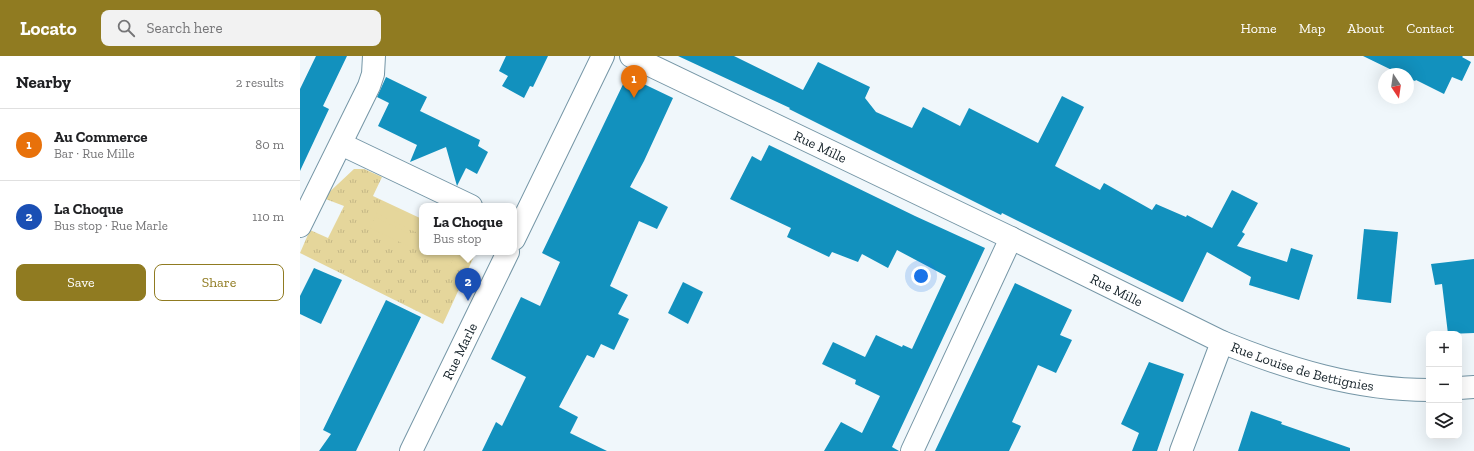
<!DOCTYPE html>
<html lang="en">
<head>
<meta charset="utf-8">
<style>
  body { margin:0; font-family:"Zilla Slab",serif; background:#f2f2f2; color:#202124 }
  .controls { position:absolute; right:12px; bottom:12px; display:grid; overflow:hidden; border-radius:8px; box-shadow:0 4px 16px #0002 }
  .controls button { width:36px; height:36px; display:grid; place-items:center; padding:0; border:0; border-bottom:1px solid #e0e0e0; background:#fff; color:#202124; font:20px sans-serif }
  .compass { position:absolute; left:1078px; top:12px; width:36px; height:36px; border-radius:50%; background:#fff; box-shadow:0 4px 16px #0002; rotate:167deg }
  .you { position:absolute; left:621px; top:220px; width:14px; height:14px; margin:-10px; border:3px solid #fff; border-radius:50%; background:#1a73e8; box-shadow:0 0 0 6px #1a73e833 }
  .badge { display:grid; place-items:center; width:26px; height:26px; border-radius:50%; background:#907b21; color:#fff; font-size:13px; font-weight:700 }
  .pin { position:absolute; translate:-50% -33px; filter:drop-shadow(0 1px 2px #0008) }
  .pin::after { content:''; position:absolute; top:21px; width:14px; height:12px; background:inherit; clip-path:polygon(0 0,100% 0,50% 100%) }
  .popup { position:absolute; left:119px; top:147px; width:98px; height:52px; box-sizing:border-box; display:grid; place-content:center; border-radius:8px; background:#fff; filter:drop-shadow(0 1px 3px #0005); font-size:13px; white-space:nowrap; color:#757577 }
  .popup b { font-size:15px; color:#202124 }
  .popup::after { content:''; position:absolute; left:50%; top:100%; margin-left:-8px; border:8px solid transparent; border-top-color:#fff }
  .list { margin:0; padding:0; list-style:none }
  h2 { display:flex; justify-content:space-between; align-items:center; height:52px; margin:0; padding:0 16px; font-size:17px }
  h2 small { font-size:13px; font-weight:400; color:#757577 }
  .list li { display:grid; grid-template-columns:26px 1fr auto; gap:12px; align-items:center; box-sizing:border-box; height:72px; padding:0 16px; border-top:1px solid #e0e0e0 }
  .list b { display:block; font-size:15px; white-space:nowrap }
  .list p { margin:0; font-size:13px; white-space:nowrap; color:#757577 }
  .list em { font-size:13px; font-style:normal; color:#757577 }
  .actions { display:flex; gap:8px; padding:12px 16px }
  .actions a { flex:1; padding:9px 0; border:1px solid #907b21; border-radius:8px; text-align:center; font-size:14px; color:#907b21 }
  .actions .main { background:#907b21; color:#fff }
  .icon { flex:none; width:22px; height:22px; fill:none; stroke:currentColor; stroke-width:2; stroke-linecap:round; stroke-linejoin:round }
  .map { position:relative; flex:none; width:1174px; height:395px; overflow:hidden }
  header { display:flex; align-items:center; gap:24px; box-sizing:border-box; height:56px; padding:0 20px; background:#907b21; color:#fff }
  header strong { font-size:19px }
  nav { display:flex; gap:22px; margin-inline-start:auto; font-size:14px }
  .search { width:280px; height:36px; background:#f2f2f2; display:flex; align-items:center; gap:10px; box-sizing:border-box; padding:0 14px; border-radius:8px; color:#757577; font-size:15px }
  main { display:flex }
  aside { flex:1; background:#fff }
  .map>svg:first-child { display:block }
  .grass { fill:url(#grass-tufts) }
  .pitch { fill:#e5d69b }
  .building { fill:#1291be }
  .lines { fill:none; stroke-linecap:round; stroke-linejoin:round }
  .minor-casing { stroke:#7596a6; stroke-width:24 }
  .major-casing { stroke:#7596a6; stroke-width:24 }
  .minor { stroke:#fff; stroke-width:22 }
  .major { stroke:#fff; stroke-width:22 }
  .labels { text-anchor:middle; stroke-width:4; stroke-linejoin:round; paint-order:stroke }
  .street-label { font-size:14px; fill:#16232a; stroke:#f0f7fb }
</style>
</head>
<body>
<header>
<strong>Locato</strong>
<div class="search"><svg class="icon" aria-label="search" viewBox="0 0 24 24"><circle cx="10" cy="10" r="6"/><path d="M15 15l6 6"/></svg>Search here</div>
<nav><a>Home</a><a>Map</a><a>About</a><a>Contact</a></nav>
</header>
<main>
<aside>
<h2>Nearby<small>2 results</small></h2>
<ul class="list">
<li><span class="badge" style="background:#e8710a">1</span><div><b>Au Commerce</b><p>Bar · Rue Mille</p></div><em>80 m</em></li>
<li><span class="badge" style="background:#1a4fb4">2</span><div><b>La Choque</b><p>Bus stop · Rue Marle</p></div><em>110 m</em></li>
</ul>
<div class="actions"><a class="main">Save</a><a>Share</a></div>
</aside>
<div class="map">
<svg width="1174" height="395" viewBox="0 0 1174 395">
  <defs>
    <pattern id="grass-tufts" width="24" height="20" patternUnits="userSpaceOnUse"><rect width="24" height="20" fill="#e5d69b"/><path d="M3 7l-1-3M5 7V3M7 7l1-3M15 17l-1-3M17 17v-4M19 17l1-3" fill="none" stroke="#c4b786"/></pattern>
  </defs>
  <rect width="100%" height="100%" fill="#f0f7fb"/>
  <polygon class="grass" points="54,113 64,113 82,121 73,140 122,163 122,196 176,196 143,268 0,197 10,174 28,182 44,150 23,142"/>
  <g class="pitch">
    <polygon points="81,147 122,167 122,179 76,157"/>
    <polygon points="75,161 122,184 122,196 147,196 155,200 150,210 70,172"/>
  </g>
  <g class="building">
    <polygon points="16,0 47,0 23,50 29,53 0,115 0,33"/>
    <polygon points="206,0 248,0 233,31 230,30 224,42 202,30 208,20 199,15"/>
    <polygon points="378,0 434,0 503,34 518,6 570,31 565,42 576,56 612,72 623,51 660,70 669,52 738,87 762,40 784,51 755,110 800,134 804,127 852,154 856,148 886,161 887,159 912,172 932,134 958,147 942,176 945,178 937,190 987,206 991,192 1013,199 999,244 949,229 951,221 907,196 883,246 882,246 702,157 701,159 489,53 490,52"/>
    <polygon points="1063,0 1163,0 1162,1 1171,6 1162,25 1152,21 1144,38 1116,24 1115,25 1108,22 1108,18 1100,18"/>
    <polygon points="327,20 373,42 344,105 330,131 368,151 357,173 339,165 310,230 328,239 318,258 329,263 314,294 301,288 294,302 287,299 259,351 278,361 270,377 307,395 182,395 196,366 202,370 226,321 191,303 221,241 240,250 260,206 242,197"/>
    <polygon points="86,21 127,41 120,55 180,84 178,90 188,96 177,118 166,112 157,130 146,91 110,106 117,89 78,70 89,47 77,41"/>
    <polygon points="469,89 615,160 685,192 592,391 599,395 524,395 541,366 562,377 580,340 555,328 556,324 522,308 533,286 565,301 576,279 602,291 603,289 612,293 646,220 597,194 588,212 562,198 558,206 532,196 529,201 487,181 491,172 430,143 452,100 461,105"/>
    <polygon points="1064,173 1098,176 1091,247 1057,243"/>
    <polygon points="1174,203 1174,277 1148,278 1142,228 1135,229 1131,208"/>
    <polygon points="14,212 42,224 21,268 0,258 0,240"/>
    <polygon points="383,226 403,236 388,268 368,257"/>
    <polygon points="715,227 772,254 760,279 772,284 756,317 738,309 712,366 721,370 709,395 635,395"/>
    <polygon points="86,244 121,261 56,395 19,395 31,378 23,374"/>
    <polygon points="849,306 884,318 857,395 832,395 839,377 821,368"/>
    <polygon points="951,355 982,366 981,368 1050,392 1050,395 938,395"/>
  </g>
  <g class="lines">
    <defs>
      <g id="minor">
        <path id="s1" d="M331,0L711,182L922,286"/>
        <polyline points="41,88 171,150"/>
        <polyline points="0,170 69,30 73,18 74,0"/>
        <polyline points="1159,332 1174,331"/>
        <polyline points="612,395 711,182"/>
        <path id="s2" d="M881,395L922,286C988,313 1057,334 1129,334"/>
      </g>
      <g id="major">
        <polyline points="214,183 303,0"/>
        <path id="s3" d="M111,395L208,196"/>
      </g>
    </defs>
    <use href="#minor" class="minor-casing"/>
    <use href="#major" class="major-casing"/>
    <use href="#minor" class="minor"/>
    <use href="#major" class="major"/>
  </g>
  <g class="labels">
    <g class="street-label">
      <text dy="5" stroke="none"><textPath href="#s1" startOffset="210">Rue Mille</textPath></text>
      <text dy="5" stroke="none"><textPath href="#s1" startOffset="539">Rue Mille</textPath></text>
      <text dy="5" stroke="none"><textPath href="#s3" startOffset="111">Rue Marle</textPath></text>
      <text dy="5" stroke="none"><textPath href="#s2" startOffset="201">Rue Louise de Bettignies</textPath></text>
    </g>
  </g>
</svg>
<div class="controls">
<button>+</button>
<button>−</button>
<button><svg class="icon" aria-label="layers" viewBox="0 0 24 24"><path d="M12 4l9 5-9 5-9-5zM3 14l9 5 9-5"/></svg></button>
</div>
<svg class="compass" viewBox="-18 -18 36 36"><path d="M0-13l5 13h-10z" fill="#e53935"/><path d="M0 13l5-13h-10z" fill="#757577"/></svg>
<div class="you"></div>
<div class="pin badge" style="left:334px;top:42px;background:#e8710a">1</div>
<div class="pin badge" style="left:168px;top:245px;background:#1a4fb4">2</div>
<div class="popup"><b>La Choque</b>Bus stop</div>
</div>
</main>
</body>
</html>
